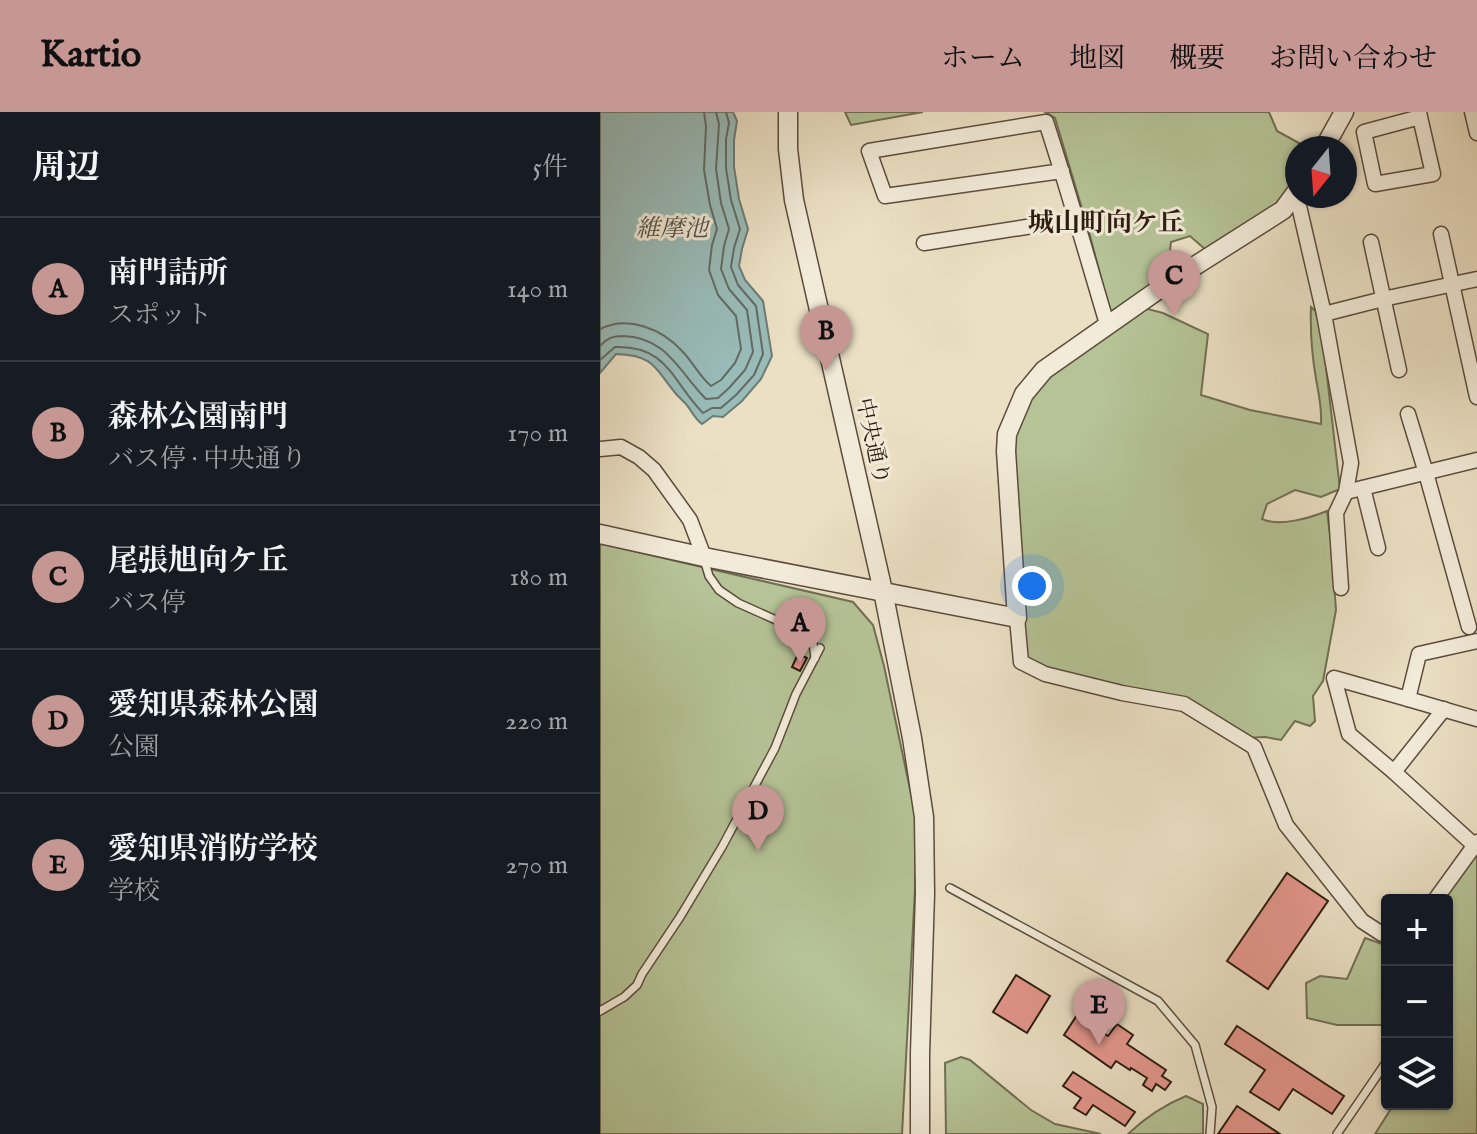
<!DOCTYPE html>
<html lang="ja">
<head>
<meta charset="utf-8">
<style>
  body { margin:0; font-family:"IM FELL English","Noto Serif JP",serif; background:#242831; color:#f1f3f6 }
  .controls { position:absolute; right:24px; bottom:24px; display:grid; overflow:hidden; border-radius:8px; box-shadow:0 2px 6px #0004 }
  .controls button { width:72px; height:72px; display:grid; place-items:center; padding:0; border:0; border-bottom:2px solid #363941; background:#171b24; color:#f1f3f6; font:40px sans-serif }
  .compass { position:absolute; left:685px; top:24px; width:72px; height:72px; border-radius:50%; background:#171b24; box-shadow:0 2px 6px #0004; rotate:197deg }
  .you { position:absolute; left:432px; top:474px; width:28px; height:28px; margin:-20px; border:6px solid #fff; border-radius:50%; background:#1a73e8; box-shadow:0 0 0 12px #1a73e833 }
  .badge { display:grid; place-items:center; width:52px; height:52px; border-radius:50%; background:#c59692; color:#111; font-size:26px; font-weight:700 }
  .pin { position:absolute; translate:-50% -66px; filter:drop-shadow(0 2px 4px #0008) }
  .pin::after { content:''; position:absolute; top:42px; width:28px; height:24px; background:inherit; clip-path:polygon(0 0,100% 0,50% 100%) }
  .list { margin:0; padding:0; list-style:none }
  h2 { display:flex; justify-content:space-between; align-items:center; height:104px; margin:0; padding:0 32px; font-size:34px }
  h2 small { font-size:26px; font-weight:400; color:#9ea1a6 }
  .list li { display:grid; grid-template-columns:52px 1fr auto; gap:24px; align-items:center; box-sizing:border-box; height:144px; padding:0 32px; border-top:2px solid #363941 }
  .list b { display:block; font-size:30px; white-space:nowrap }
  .list p { margin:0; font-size:26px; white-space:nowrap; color:#9ea1a6 }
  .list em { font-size:26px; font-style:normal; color:#9ea1a6 }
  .icon { flex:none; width:44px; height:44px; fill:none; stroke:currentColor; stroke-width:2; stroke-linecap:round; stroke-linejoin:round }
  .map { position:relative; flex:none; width:877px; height:1022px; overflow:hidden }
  header { display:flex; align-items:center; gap:48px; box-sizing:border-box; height:112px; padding:0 40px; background:#c59692; color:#111 }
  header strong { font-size:38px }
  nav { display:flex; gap:44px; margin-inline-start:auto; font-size:28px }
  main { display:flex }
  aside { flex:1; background:#171b24 }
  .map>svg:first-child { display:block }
  .green { fill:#b5c396; stroke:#706f53; stroke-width:2 }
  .water { fill:#99bcb9; stroke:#6d7c75; stroke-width:2 }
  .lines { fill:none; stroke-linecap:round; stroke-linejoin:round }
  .shore { stroke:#626c64; stroke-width:2 }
  .building { fill:#e4968c; stroke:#2c1b10; stroke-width:2 }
  .service-casing { stroke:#5c4c3d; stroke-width:10 }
  .minor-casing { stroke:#5c4c3d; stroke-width:17 }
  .tertiary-casing { stroke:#5c4c3d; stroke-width:21 }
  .service { stroke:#f2ebd9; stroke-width:7 }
  .minor { stroke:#f2ebd9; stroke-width:14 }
  .tertiary { stroke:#f2ebd9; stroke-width:18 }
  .labels { text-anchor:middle; stroke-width:6; stroke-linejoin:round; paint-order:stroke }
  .street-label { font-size:22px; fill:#2c1b10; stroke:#f2ebd9 }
  .water-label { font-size:24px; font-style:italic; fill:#52534b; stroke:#f2ebd9 }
  .quarter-label { font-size:26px; font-weight:bold; fill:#2c1b10; stroke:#f2ebd9 }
</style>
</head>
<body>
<header>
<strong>Kartio</strong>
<nav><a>ホーム</a><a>地図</a><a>概要</a><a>お問い合わせ</a></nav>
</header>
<main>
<aside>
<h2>周辺<small>5件</small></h2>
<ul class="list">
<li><span class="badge">A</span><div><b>南門詰所</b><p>スポット</p></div><em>140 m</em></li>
<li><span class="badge">B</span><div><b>森林公園南門</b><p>バス停 · 中央通り</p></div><em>170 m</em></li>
<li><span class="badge">C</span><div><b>尾張旭向ケ丘</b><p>バス停</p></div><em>180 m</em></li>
<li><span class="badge">D</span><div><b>愛知県森林公園</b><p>公園</p></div><em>220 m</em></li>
<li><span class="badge">E</span><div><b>愛知県消防学校</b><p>学校</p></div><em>270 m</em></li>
</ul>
</aside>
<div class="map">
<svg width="877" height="1022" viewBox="0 0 877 1022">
  <rect width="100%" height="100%" fill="#ebe0c4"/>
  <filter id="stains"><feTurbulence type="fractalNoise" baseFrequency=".0025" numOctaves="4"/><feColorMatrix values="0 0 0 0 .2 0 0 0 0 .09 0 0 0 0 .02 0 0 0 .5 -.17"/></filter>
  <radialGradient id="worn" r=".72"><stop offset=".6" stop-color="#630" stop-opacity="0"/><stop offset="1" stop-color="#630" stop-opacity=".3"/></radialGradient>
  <g class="green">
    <polygon points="245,0 323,0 251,13"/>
    <polygon points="445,0 669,0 677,19 708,36 697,36 697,72 678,95 606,138 590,124 571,130 567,165 510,200 489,120 455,6"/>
    <path d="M711,195L720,203L740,377L721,385L695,378L667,392L662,407C679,415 710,406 727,399L731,431L736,498L723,569L713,584L715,609L710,614L695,609L681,628L665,625L643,626L584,590L522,579L423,549L407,340L427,285L448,263L544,196L563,201L608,222L601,283L650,298L721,312C722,296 719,283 716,267C712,243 710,219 711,195Z"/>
    <polygon points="3,432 253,490 273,513 284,554 315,701 315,777 302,1022 0,1022 0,433"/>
    <polygon points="877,735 877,1022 775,1022 794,992 847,992 847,788 840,788"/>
    <polygon points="765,826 782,832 787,832 787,913 737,913 707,906 706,871 720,864 747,867"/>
    <polygon points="361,945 370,948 431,998 455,1012 501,1022 346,1022 345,951"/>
    <path d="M586,984L603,992V1022H528C545,1006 564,993 586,984Z"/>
  </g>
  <path class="water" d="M0,0H133L137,9L134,28V55L139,87L148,117L142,137L139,154L145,168L163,189L172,244L161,267L142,289L123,305L113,304L102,312C94,306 92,299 86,292C83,289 80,286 77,283C55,257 55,243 16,242L0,261Z"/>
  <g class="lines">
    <g class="shore">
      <path d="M0,217C28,203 62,217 82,239C93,250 99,264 111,274L121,268L135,251L141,237L136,204L118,183L109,158L112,133L117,117L110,93L104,58L106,14L104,0"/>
      <path d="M0,234C7,226 13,224 23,224C67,225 79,260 106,287L118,286L129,276L145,258L153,240L147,198L129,177L121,157L124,134L129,117L121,91L116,57L119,12L116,0"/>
      <path d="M0,248L15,235C68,233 72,270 103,301L112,296H121L136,283L154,263L163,242L156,194L138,173L131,155L134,136L140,117L131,88L126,56V27L129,11L126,0"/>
    </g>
  </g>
  <g class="building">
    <polygon points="198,542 207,546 200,559 192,555"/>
    <polygon points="687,761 728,789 668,877 627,849"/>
    <polygon points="416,863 450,884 427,921 393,900"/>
    <polygon points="477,903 508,924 517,912 533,923 527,932 566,958 562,964 571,970 565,978 556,972 552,979 543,973 547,966 531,956 530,958 516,949 511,956 464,923"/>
    <polygon points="637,914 744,984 732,1002 693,977 679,998 650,980 665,958 625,932"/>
    <polygon points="473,960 535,1000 525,1014 493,993 486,1003 474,996 481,986 463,974"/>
    <polygon points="637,994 680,1022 618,1022"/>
  </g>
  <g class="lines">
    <defs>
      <g id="service">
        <polyline points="104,447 109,464 119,478 138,491 205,521 213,531 215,546"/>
        <polyline points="350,776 558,889 595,933 612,995 610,1022"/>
        <polyline points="0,899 24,885 37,873 42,862 80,805 122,735 175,636 196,582 220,536"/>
        <polyline points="737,1022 787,949"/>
      </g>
      <g id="minor">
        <polyline points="819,0 820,5 833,62 775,72 764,20 820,5"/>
        <polyline points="872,0 877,21"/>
        <path d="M462,59L285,84L269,39L446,10C468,77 487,145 507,212"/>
        <polyline points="696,81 724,202 783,187 877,167"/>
        <polyline points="841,122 877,285"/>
        <polyline points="771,130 799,258"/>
        <polyline points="324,131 477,107"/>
        <polyline points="724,202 751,351 746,380 736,401 741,476"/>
        <polyline points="808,302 826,361 869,515"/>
        <polyline points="0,337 21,335 39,345 54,358 90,408 104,445"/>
        <polyline points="763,376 778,436"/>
        <polyline points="746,380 877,348"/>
        <polyline points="417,506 421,550 445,562 522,581 584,592 654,635 686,713 762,809 782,822 787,822"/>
        <polyline points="877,529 819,542 808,587 877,607"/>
        <polyline points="808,587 734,566 749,622 794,660 844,597"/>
        <polyline points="794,660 874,733"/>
        <polyline points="835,788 877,730"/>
      </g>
      <g id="tertiary">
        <polyline points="188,0 188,37 194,88 283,479 312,626 324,705 325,782 320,942 320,1022"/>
        <polyline points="724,36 744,0"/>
        <polyline points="0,422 104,445 417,506 406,339 407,322 424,282 444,258 568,171 683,98 697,79"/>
      </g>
    </defs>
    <use href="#service" class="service-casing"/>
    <use href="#minor" class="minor-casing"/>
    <use href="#tertiary" class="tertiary-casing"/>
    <use href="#service" class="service"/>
    <use href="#minor" class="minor"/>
    <use href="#tertiary" class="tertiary"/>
  </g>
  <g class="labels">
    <g class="street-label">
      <text transform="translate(274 329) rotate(78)" y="8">中央通り</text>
    </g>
    <g class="water-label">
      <text x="72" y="124">維摩池</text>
    </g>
    <g class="quarter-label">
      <text x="506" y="119">城山町向ケ丘</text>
    </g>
  </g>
  <rect width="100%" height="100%" filter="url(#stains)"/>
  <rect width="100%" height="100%" fill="url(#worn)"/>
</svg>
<div class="controls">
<button>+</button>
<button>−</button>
<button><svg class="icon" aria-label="layers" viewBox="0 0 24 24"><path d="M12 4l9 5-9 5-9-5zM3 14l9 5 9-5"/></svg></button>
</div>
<svg class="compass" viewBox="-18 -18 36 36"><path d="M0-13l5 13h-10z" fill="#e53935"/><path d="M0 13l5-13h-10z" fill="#9ea1a6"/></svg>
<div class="you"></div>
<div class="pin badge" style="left:200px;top:551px">A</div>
<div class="pin badge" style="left:226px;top:259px">B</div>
<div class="pin badge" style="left:574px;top:204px">C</div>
<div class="pin badge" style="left:158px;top:739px">D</div>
<div class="pin badge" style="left:499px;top:933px">E</div>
</div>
</main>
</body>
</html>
